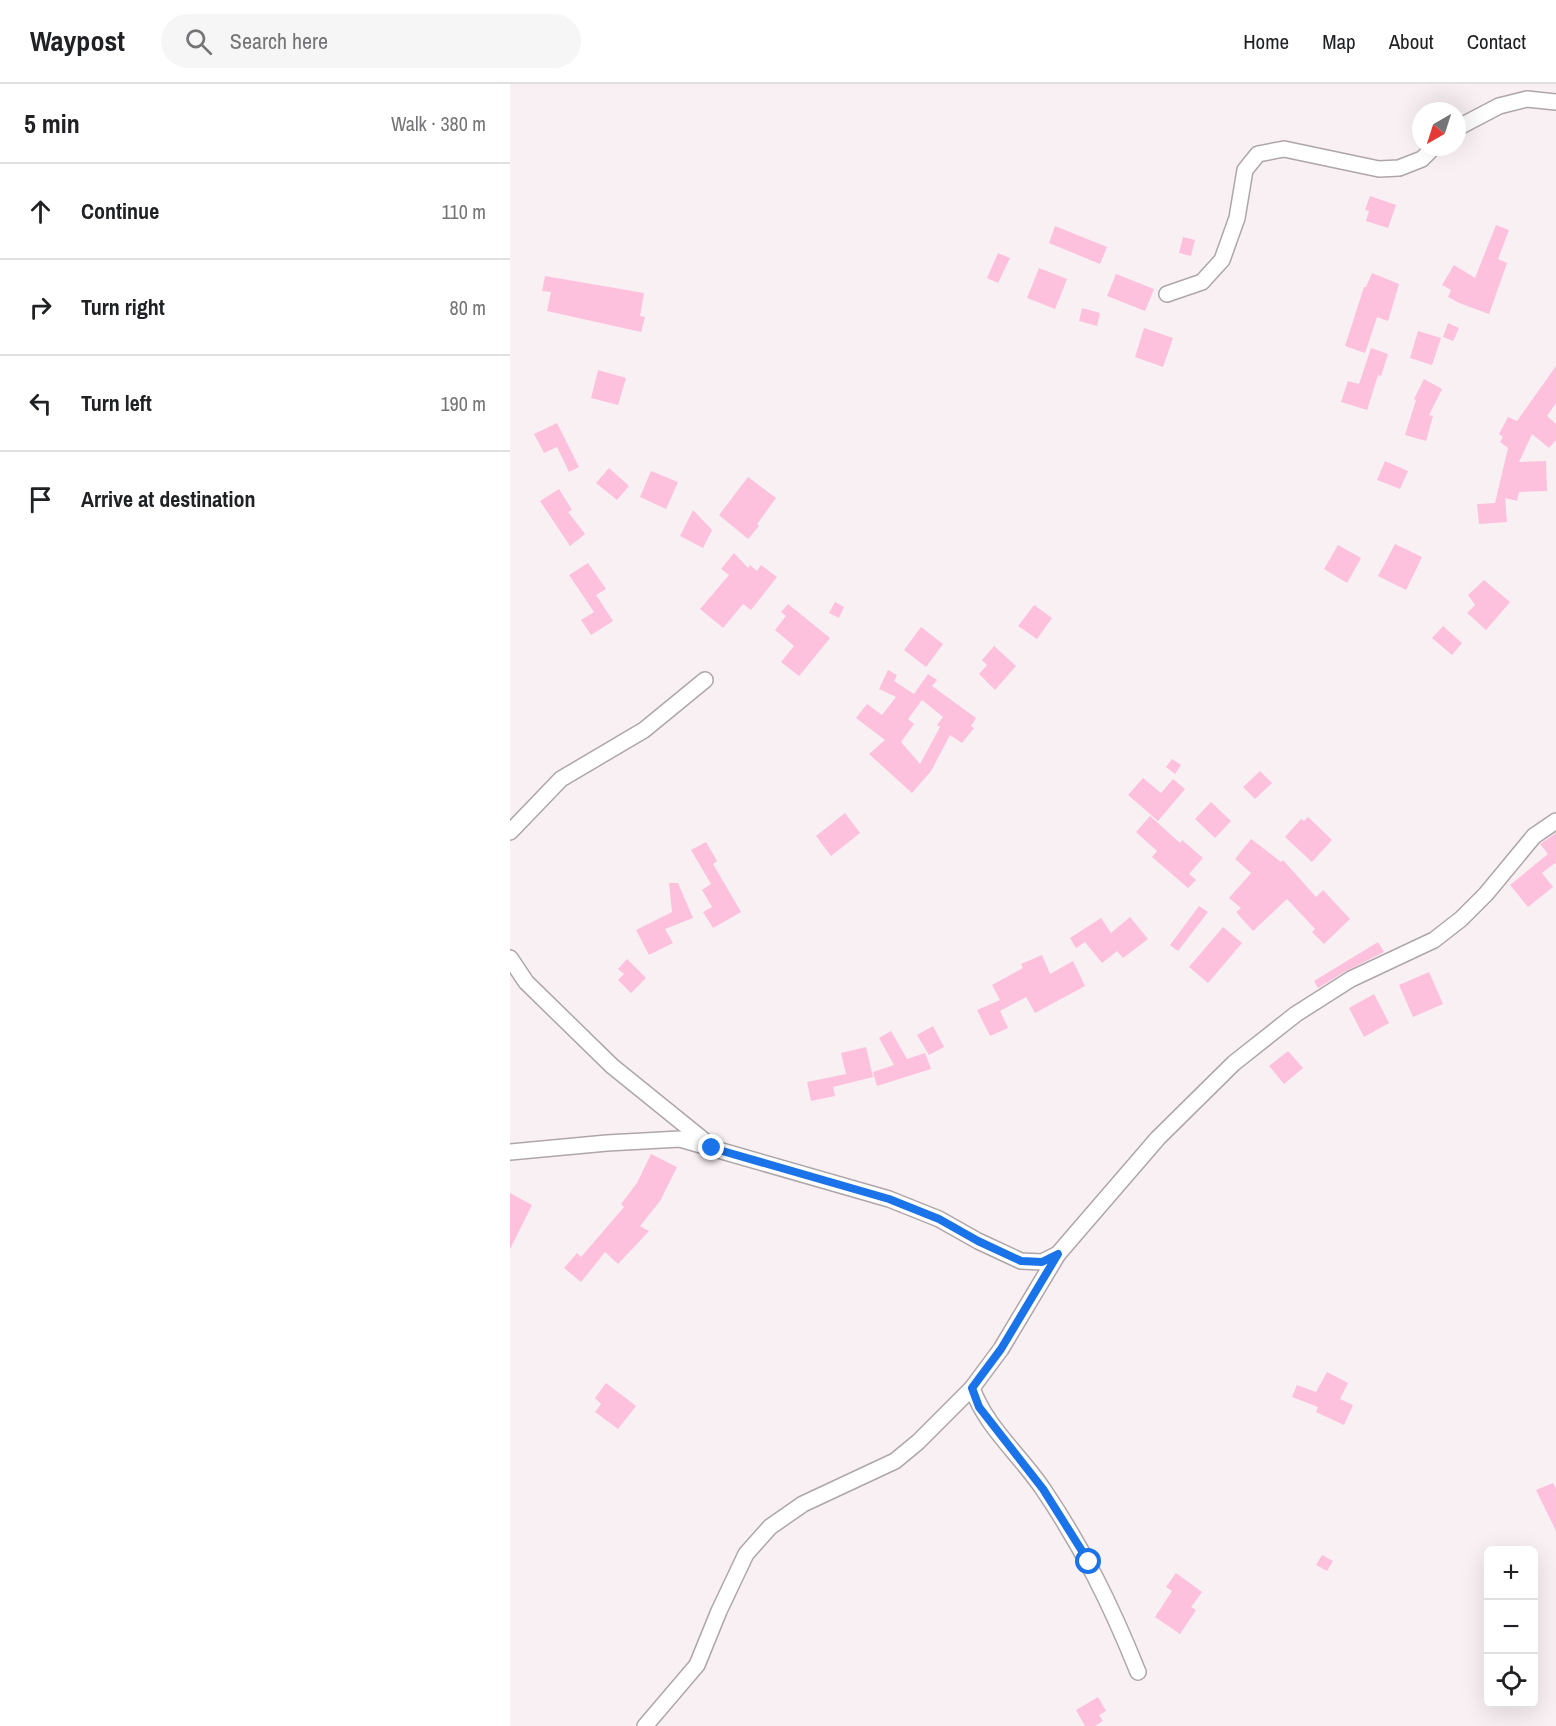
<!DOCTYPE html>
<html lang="en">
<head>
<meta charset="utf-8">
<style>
  body { margin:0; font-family:"Archivo Narrow",sans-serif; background:#f6f6f6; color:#202124 }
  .controls { position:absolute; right:18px; bottom:18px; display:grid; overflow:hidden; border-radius:9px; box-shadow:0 6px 24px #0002 }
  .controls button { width:54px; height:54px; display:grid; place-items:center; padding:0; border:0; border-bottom:2px solid #e0e0e0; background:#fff; color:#202124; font:30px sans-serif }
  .compass { position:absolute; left:902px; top:18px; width:54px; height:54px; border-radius:50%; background:#fff; box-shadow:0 6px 24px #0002; rotate:219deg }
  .stop { position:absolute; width:18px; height:18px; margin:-14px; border:4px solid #1a73e8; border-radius:50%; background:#fff }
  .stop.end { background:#1a73e8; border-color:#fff; box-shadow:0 2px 6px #0008 }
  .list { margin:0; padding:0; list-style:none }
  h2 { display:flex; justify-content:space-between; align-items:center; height:78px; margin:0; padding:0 24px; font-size:26px }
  h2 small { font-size:20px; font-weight:400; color:#757577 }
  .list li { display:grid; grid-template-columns:39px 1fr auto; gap:18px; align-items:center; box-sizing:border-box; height:96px; padding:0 24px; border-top:2px solid #e0e0e0 }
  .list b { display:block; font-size:22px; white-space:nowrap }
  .list em { font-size:20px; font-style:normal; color:#757577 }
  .icon { flex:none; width:33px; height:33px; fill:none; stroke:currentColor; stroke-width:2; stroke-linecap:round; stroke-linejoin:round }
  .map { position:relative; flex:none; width:1046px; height:1642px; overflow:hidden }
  header { display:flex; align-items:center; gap:36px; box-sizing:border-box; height:84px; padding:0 30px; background:#fff; border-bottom:2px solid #e0e0e0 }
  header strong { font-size:28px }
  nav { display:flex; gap:33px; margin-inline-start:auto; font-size:21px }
  .search { width:420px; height:54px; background:#f6f6f6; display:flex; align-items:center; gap:15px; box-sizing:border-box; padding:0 21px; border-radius:33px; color:#757577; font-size:22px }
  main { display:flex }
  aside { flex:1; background:#fff }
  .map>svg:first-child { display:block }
  .building { fill:#fec1dd; fill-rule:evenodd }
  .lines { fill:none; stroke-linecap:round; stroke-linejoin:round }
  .minor-casing { stroke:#aea6a9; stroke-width:18 }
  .minor { stroke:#fff; stroke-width:15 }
  .route { stroke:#1a73e8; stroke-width:8 }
</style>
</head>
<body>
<header>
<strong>Waypost</strong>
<div class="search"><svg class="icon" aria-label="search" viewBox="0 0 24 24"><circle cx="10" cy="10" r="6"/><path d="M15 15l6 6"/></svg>Search here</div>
<nav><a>Home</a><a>Map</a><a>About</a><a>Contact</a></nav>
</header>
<main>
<aside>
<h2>5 min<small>Walk · 380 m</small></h2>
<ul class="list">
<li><svg class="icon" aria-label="ahead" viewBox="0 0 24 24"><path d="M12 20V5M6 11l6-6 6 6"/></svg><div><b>Continue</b></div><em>110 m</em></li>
<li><svg class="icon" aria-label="right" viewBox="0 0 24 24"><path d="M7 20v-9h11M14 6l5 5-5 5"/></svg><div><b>Turn right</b></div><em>80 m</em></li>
<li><svg class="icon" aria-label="left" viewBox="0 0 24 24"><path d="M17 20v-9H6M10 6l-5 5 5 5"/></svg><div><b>Turn left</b></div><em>190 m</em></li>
<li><svg class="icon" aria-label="arrive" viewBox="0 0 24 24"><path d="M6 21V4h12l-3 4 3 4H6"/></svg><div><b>Arrive at destination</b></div></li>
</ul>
</aside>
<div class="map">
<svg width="1046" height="1642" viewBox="0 0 1046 1642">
  <rect width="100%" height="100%" fill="#f9f0f4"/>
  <g class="building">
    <polygon points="860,112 886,121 878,144 856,137 859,127 855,126"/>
    <polygon points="986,141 999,146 988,175 997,179 979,230 949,219 938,213 941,206 932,201 944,181 965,194"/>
    <polygon points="545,142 597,163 590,180 539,159"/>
    <polygon points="673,153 685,156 681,172 669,169"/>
    <polygon points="488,169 500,174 488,199 477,194"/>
    <polygon points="529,184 557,195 545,225 517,214"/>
    <polygon points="862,189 889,200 878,237 867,233 855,269 835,262 854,203 856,203"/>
    <polygon points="606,190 644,205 635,227 597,212"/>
    <polygon points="35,192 134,209 130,232 135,233 131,248 37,227 41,208 32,207"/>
    <polygon points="572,224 590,229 587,242 569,237"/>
    <polygon points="938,239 949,244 943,257 933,253"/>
    <polygon points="634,244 663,254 653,283 625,273"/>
    <polygon points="908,247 931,254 922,281 900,274"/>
    <polygon points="861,264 878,270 871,292 868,291 857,326 831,318 838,297 849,300"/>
    <polygon points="1046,282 1046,319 1037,332 1046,340 1046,356 1039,364 1022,350 1009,378 1036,377 1037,407 1009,408 1007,417 995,414 997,438 969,440 967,420 985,419 998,364 990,358 993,353 989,350 998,333 1007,337"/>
    <polygon points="88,286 116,294 108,321 81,314"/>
    <polygon points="914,295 932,305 919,331 923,332 916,357 895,351 906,316 904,315"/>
    <polygon points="47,339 69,383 59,388 47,363 34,369 24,350"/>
    <polygon points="875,377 898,387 890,405 867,396"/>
    <polygon points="99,384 119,402 107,416 86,399"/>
    <polygon points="141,387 168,398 156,425 130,413"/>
    <polygon points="238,393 266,414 247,440 249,442 238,455 209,431"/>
    <polygon points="49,405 62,426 58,428 75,450 60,462 30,417"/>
    <polygon points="183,426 202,446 193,464 170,452"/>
    <polygon points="885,460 912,473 896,506 868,492"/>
    <polygon points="828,461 851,474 837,499 814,485"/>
    <polygon points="224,469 238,484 240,481 247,487 251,481 267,493 241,526 233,520 213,544 190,525 219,491 211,485"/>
    <polygon points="78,479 96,505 86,511 103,537 81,551 71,536 84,528 59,491"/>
    <polygon points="974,496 1000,518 976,546 957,529 965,521 958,511"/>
    <polygon points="325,518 334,523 329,534 319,529"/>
    <polygon points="278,520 320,554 289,592 271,578 284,562 265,546 276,532 271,528"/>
    <polygon points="524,521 542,534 527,555 508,542"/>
    <polygon points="933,542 952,559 942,571 922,554"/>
    <polygon points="411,543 433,560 416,583 394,566"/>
    <polygon points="484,562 506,582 485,606 469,590 477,581 472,576"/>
    <path d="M378,586L387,591L384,597L404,610L418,590L427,596L422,602L466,634L461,642L464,644L452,659L440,651L421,687L402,709L359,670L375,656L346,634L357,620L372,631L386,613L369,605ZM412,616L433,633L427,641L430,643L410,680L391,658L404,640L398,635Z"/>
    <polygon points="662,675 671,681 665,690 656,683"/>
    <polygon points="750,687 762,699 745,715 733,703"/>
    <polygon points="633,694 651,709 663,695 675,705 648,737 618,711"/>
    <polygon points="701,718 721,737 705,754 685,735"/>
    <polygon points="335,729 350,749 321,772 306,752"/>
    <polygon points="640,732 670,759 672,756 693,774 679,790 686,796 678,804 642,773 647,767 626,748"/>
    <polygon points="798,733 822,756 802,778 775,753 791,735 794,737"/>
    <polygon points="1046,749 1046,781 1045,779 1032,789 1043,803 1018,823 1000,801 1038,770 1030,760"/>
    <polygon points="741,755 771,778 773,776 806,813 813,806 840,835 814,860 802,848 805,845 777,815 743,847 726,828 731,824 719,814 741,789 725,775"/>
    <polygon points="196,758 207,777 203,780 231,828 203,844 193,828 202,823 192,806 201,800 181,766"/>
    <polygon points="159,799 168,799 183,834 155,845 163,859 139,871 126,846 162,828"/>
    <polygon points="689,822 698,828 668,867 660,861"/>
    <polygon points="620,833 638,855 613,874 607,867 592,879 575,858 566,864 560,854 591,834 601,849"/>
    <polygon points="713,843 732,859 698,899 679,883"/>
    <polygon points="868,858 874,868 836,887 808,904 804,897"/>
    <polygon points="532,871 540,890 563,877 575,902 525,929 516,913 490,927 498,944 480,952 467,926 490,916 482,901 513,884 511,880"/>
    <polygon points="117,875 136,894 121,909 108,896 114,890 108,885"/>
    <polygon points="919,888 933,920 903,933 889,901"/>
    <polygon points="864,910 879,939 854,953 839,924"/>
    <polygon points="423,942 434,963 419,971 407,951"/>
    <polygon points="381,947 397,975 415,969 421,985 367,1002 363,988 384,981 369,954"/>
    <polygon points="356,963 363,993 323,1003 325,1012 301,1017 297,998 336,990 331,969"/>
    <polygon points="778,967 793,984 774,1000 759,982"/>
    <polygon points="141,1070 167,1083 150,1117 130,1142 139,1147 108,1180 95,1168 71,1198 54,1184 67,1169 71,1173 114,1123 111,1120 127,1099"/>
    <polygon points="0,1109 22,1121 0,1165"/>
    <polygon points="817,1288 838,1299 830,1315 843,1321 834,1341 806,1328 808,1323 782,1313 787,1301 806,1308"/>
    <polygon points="96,1299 126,1322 108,1345 85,1328 91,1320 85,1314"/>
    <polygon points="1043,1399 1046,1405 1046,1447 1026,1406"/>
    <polygon points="812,1471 823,1477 817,1487 806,1481"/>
    <polygon points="666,1489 692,1508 681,1523 686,1526 670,1550 645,1533 662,1507 656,1503"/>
    <polygon points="588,1613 596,1627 589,1631 593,1637 585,1642 575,1642 566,1626"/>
  </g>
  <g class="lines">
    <defs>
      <g id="minor">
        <polyline points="947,44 989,22 1017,15 1046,18"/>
        <polyline points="657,210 692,198 712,176 727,134 735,86 748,70 774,65 869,85 889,84 912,75 924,63"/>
        <polyline points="0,748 51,695 134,646 195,596"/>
        <polyline points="0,874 16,898 102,982 196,1058"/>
        <polyline points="0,1068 97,1059 170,1055 379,1115 429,1135 468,1157 511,1177 532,1178 548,1170 648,1054 724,979 786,930 841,895 924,856 951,835 976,810 1024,752 1046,737"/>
        <path d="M462,1304C476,1343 510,1371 533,1405C573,1464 601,1521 628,1588"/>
        <polyline points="135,1642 187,1581 209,1527 236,1470 260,1443 293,1420 385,1377 408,1358 462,1304 491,1265 548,1170"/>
      </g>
    </defs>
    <use href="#minor" class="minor-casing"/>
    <use href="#minor" class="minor"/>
  </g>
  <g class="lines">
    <polyline class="route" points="202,1064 379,1115 429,1135 468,1157 511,1177 532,1178 548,1170 491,1265 462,1304 469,1323 533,1405 579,1478"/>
  </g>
</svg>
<div class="controls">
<button>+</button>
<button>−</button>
<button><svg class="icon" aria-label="locate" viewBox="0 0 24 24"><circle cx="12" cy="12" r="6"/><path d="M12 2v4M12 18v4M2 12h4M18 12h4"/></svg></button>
</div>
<svg class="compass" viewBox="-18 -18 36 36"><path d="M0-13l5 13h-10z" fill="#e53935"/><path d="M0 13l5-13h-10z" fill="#757577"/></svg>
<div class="stop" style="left:579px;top:1478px"></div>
<div class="stop end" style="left:202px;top:1064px"></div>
</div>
</main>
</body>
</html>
